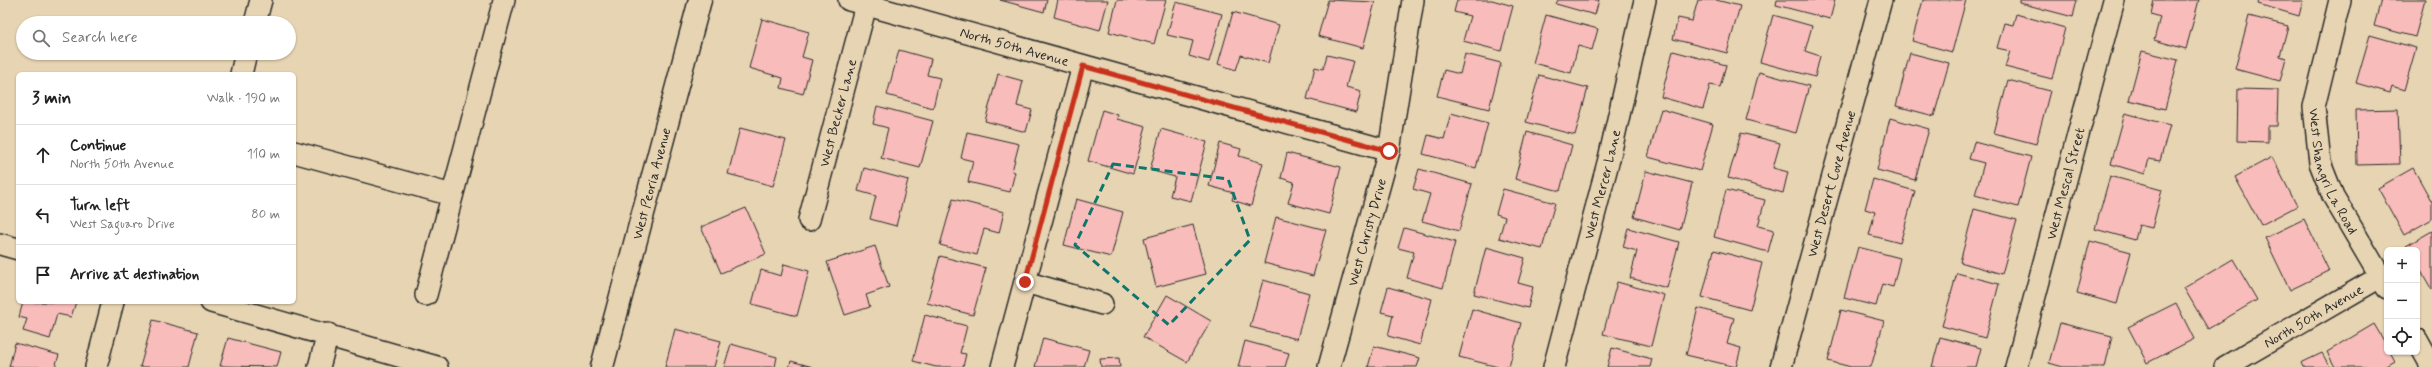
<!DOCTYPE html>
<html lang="en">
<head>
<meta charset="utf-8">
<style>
  body { margin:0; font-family:Mynerve,sans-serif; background:#f6f6f6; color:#222 }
  .controls { position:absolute; right:12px; bottom:12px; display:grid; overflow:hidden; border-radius:6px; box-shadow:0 1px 3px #0004 }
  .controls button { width:36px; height:36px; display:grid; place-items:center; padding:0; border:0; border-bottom:1px solid #e0e0e0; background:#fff; color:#222; font:20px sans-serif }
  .stop { position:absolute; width:12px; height:12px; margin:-9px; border:3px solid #c8321e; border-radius:50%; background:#fff }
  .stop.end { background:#c8321e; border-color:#fff; box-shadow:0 1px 4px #0008 }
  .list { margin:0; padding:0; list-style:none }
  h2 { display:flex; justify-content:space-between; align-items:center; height:52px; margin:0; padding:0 16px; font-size:17px }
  h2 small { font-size:13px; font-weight:400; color:#767676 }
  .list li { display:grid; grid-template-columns:26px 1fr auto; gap:12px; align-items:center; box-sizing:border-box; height:60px; padding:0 16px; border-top:1px solid #e0e0e0 }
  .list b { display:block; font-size:15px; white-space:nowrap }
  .list p { margin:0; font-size:13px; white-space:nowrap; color:#767676 }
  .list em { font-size:13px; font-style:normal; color:#767676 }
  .icon { flex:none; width:22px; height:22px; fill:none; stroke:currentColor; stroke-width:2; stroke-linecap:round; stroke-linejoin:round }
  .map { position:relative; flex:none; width:2432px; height:367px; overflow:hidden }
  .search { position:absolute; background:#fff; box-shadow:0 1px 3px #0004; left:16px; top:16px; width:280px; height:44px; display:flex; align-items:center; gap:10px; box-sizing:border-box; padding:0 14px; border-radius:22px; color:#767676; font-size:15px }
  .panel { position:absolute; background:#fff; box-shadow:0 1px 3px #0004; left:16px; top:72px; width:280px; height:232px; border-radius:6px }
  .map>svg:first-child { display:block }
  .building { fill:#f8bcba; stroke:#2b2b2b }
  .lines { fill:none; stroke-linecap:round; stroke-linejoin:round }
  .street-casing { stroke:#2b2b2b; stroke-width:24 }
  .secondary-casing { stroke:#2b2b2b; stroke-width:25 }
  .street { stroke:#e7d4b2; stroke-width:21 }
  .secondary { stroke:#e7d4b2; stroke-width:22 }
  .route { stroke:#c8321e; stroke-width:5 }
  .marked { fill:none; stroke:#0f766e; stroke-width:3; stroke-dasharray:8 5; stroke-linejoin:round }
  .labels { text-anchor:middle; stroke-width:3; stroke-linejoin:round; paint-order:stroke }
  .street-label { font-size:14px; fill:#2b2b2b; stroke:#e7d4b2 }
</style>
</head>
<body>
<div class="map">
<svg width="2432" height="367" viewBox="0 0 2432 367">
  <rect width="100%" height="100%" fill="#e7d4b2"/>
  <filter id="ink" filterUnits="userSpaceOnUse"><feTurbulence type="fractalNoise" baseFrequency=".025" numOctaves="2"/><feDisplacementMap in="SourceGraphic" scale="8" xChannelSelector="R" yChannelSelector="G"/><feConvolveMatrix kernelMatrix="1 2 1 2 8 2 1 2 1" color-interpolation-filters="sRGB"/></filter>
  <g filter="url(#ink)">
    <g class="building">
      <polygon points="1000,0 1047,0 1044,12"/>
      <polygon points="1058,0 1108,0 1100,30 1054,17"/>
      <polygon points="1117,0 1166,0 1154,44 1109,32"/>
      <polygon points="1328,0 1375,2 1363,48 1318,36"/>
      <polygon points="1457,0 1492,0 1513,6 1501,51 1463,41 1470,16 1454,12"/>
      <polygon points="1558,0 1599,0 1595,15 1556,4"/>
      <polygon points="1698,0 1716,0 1740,6 1727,53 1673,39 1678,18 1692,21"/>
      <polygon points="1777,0 1835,0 1830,19 1776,5"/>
      <polygon points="1923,0 1966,0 1952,52 1912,41"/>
      <polygon points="2020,0 2077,0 2073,17 2020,3"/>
      <polygon points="2154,0 2199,0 2186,49 2154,40 2160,17 2151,14"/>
      <polygon points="2259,0 2303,0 2299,16 2258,4"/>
      <polygon points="2381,0 2425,0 2415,37 2374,26"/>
      <polygon points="1176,2 1222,14 1209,62 1189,56 1193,41 1167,35"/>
      <polygon points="1233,12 1279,25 1268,63 1241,55 1236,70 1218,64"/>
      <polygon points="2016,14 2065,28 2052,79 2005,67 2010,51 1997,48 2004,23 2013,25"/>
      <polygon points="1546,15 1598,29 1592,50 1578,46 1571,73 1533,63"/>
      <polygon points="1773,15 1812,26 1805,51 1820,56 1815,77 1760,62"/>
      <polygon points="2249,16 2288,26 2280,56 2286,58 2280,81 2235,69"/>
      <polygon points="762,19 809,32 802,57 812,60 803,94 781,88 783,78 749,68"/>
      <polygon points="2370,35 2416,48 2404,90 2392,86 2390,93 2356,83"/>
      <polygon points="899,50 931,59 927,75 940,78 933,108 887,95"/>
      <polygon points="1673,51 1726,65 1720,87 1710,85 1703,109 1661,97"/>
      <polygon points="2142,51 2178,60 2165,109 2129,100"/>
      <polygon points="1910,53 1949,63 1934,116 1896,106"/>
      <polygon points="1465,54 1501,63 1489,109 1437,96 1444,70 1460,74"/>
      <polygon points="1327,55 1353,61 1346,87 1361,91 1356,112 1307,99 1315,67 1323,69"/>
      <polygon points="1759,72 1809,86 1796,133 1746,120"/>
      <polygon points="998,74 1023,81 1017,106 1032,110 1026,132 985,121"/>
      <polygon points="1539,75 1588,88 1575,135 1526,122"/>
      <polygon points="2008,80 2050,91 2036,144 1994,133"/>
      <polygon points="2238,89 2278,90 2277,126 2268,126 2268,142 2237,141"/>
      <polygon points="877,106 933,121 920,168 881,158 888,128 873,124"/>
      <polygon points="1661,109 1713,124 1700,171 1648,157"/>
      <polygon points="2398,109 2400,164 2357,165 2356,110"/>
      <polygon points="1102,110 1118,115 1117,119 1146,127 1133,174 1088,161"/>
      <polygon points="1451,113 1488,123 1476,168 1423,154 1428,135 1444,139"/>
      <polygon points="2125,113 2170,125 2160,161 2149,159 2145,174 2111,164"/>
      <polygon points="1890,118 1929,129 1915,180 1877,170"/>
      <polygon points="740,128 786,140 773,186 728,174"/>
      <polygon points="1161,129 1207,142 1191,201 1170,196 1175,177 1150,170"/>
      <polygon points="967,132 1019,144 1012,171 1015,172 1010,192 968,182 973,161 961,158"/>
      <polygon points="1527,132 1572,145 1560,191 1515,179"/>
      <polygon points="1741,133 1780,143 1773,168 1788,172 1783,193 1728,178"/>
      <polygon points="1974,142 2031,157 2018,207 1975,195 1984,163 1969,159"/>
      <polygon points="1220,143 1241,149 1239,156 1263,163 1251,206 1232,200 1234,193 1209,186"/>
      <polygon points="1287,153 1341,167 1329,214 1288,203 1294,182 1281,178"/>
      <polygon points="2272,157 2297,206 2261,225 2235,177"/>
      <polygon points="864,168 908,180 896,226 870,219 876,196 858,191"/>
      <polygon points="2413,168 2432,202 2432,219 2404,235 2378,188"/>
      <polygon points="1419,169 1472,184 1459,231 1422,221 1430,194 1413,189"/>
      <polygon points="1646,171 1692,183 1680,230 1634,217"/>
      <polygon points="2110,176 2162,190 2152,228 2139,225 2135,240 2095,229"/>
      <polygon points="1873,179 1915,191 1900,243 1869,235 1875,212 1865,209"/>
      <polygon points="1503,189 1555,203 1542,249 1499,238 1505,217 1496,214"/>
      <polygon points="1726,190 1765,200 1758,226 1774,230 1768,252 1714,237"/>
      <polygon points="953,199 1004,212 999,233 984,229 977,255 940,245"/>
      <polygon points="1076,199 1123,212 1111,257 1064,245"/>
      <polygon points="746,208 766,254 721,273 701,227"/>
      <polygon points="1974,209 2017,220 2002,274 1960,262"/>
      <polygon points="1276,217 1326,230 1313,276 1264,263"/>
      <polygon points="2304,219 2329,271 2290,290 2265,238"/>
      <polygon points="1193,225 1206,274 1156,287 1144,238"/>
      <polygon points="1404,228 1455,242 1443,288 1407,278 1414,252 1398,248"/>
      <polygon points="1628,228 1679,242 1667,288 1630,278 1637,251 1623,247"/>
      <polygon points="2432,231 2432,290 2417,264 2417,250 2409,250 2406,246"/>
      <polygon points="2090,241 2131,252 2117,304 2077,293"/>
      <polygon points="875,246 889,287 866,295 870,307 845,315 827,262"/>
      <polygon points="1486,247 1525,258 1518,283 1533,287 1528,308 1474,294"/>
      <polygon points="1858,247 1900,258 1893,287 1882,284 1876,306 1844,298"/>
      <polygon points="1714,250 1762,263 1750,310 1702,297"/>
      <polygon points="940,256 986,268 973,315 927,303"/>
      <polygon points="2233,259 2257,300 2208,329 2184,288"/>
      <polygon points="784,264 809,271 797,316 752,304 761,270 781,276"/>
      <polygon points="1957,273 1999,284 1985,338 1942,326"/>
      <polygon points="1263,280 1309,293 1297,339 1250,327"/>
      <polygon points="1617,282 1664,295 1651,346 1603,334"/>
      <polygon points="1388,287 1432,299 1420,345 1388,336 1393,315 1381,312"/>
      <polygon points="1167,295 1211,321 1187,362 1143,337"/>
      <polygon points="23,302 76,302 71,317 57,314 50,339 23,331 27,319 19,317"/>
      <polygon points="2176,303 2194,339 2147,363 2128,327"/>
      <polygon points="1698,308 1734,318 1727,344 1741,348 1736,367 1686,355"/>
      <polygon points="1472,309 1521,323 1509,367 1498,367 1459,357"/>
      <polygon points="1841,310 1884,321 1871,367 1851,367 1828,361"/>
      <polygon points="925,315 967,326 960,353 966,354 963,367 936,367 913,361"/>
      <polygon points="153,320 198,332 189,367 140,367"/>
      <polygon points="2060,323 2112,336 2105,367 2063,367 2049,363"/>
      <polygon points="2374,324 2387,346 2387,352 2390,352 2395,361 2385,367 2335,367 2327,352"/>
      <polygon points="675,329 721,341 714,367 665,367"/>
      <polygon points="1940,337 1981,348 1976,367 1932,367"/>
      <polygon points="228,338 281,352 277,367 220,366"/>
      <polygon points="1043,338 1089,350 1084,367 1035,367"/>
      <polygon points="1245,341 1289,353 1285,367 1238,367"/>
      <polygon points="15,343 59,355 55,367 9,367"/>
      <polygon points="731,344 777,357 775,367 724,367"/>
      <polygon points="1374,346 1420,358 1417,367 1368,367"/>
      <polygon points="1612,348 1652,359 1650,367 1607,367"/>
      <polygon points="2322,353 2330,367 2303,367 2301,363"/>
      <polygon points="1119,358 1120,367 1101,367 1100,359"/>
      <polygon points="791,361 813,367 789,367"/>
    </g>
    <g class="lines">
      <defs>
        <g id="street">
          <path id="s1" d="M849,0L1389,151"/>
          <path id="s2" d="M2340,0L2314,107L2320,163L2333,196L2387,288"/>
          <polyline points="255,23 261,0"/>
          <polyline points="241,74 246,53"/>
          <polyline points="294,152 452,195"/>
          <path id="s3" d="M809,220L866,5"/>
          <polyline points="0,244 18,249"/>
          <polyline points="1025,282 1102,304"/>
          <polyline points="426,295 504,0"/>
          <polyline points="211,302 437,367"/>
          <polyline points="2417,340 2432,367"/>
          <polyline points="96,367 113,302"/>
          <polyline points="319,367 328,334"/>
          <polyline points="1002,367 1083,66"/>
          <path id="s4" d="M1329,367L1389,151L1413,0"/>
          <path id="s5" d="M1554,367L1609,159L1645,0"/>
          <path id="s6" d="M1781,367L1881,0"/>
          <path id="s7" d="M2016,367L2114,0"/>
          <path id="s8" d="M2225,367L2380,277"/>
        </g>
        <g id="secondary">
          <path id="s9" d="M602,367L700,0"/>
        </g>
      </defs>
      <use href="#street" class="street-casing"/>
      <use href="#secondary" class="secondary-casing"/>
      <use href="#street" class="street"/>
      <use href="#secondary" class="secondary"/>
    </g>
  </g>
  <g class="lines" filter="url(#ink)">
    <polyline class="route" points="1025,282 1083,66 1389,151"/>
  </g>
  <path class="marked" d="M1113,164L1228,179L1250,240L1169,325L1075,245Z"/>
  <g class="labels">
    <g class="street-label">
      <text dy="5" stroke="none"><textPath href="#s1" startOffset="172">North 50th Avenue</textPath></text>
      <text dy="5" stroke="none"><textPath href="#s3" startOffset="111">West Becker Lane</textPath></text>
      <text dy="5" stroke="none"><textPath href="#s2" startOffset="178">West Shangri La Road</textPath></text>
      <text dy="5" stroke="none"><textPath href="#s9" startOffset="190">West Peoria Avenue</textPath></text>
      <text dy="5" stroke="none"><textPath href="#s5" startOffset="189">West Mercer Lane</textPath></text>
      <text dy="5" stroke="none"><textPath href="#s6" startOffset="190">West Desert Cove Avenue</textPath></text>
      <text dy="5" stroke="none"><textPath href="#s7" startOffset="190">West Mescal Street</textPath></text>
      <text dy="5" stroke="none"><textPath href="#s4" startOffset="140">West Christy Drive</textPath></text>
      <text dy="5" stroke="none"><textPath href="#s8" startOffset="102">North 50th Avenue</textPath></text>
    </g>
  </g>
</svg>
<div class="controls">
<button>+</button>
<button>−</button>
<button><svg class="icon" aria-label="locate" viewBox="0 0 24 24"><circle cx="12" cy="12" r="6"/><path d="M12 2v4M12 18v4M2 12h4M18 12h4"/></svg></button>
</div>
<div class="stop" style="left:1389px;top:151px"></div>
<div class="stop end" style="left:1025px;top:282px"></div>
<div class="search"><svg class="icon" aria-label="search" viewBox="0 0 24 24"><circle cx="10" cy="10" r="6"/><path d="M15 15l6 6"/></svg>Search here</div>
<section class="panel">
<h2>3 min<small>Walk · 190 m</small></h2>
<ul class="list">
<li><svg class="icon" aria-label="ahead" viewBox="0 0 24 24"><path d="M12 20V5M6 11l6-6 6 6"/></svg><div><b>Continue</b><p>North 50th Avenue</p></div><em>110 m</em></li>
<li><svg class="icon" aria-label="left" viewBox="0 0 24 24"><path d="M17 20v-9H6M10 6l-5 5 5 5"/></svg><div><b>Turn left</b><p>West Saguaro Drive</p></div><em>80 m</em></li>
<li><svg class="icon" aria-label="arrive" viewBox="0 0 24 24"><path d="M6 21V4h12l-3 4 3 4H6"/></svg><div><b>Arrive at destination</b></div></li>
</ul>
</section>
</div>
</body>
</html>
